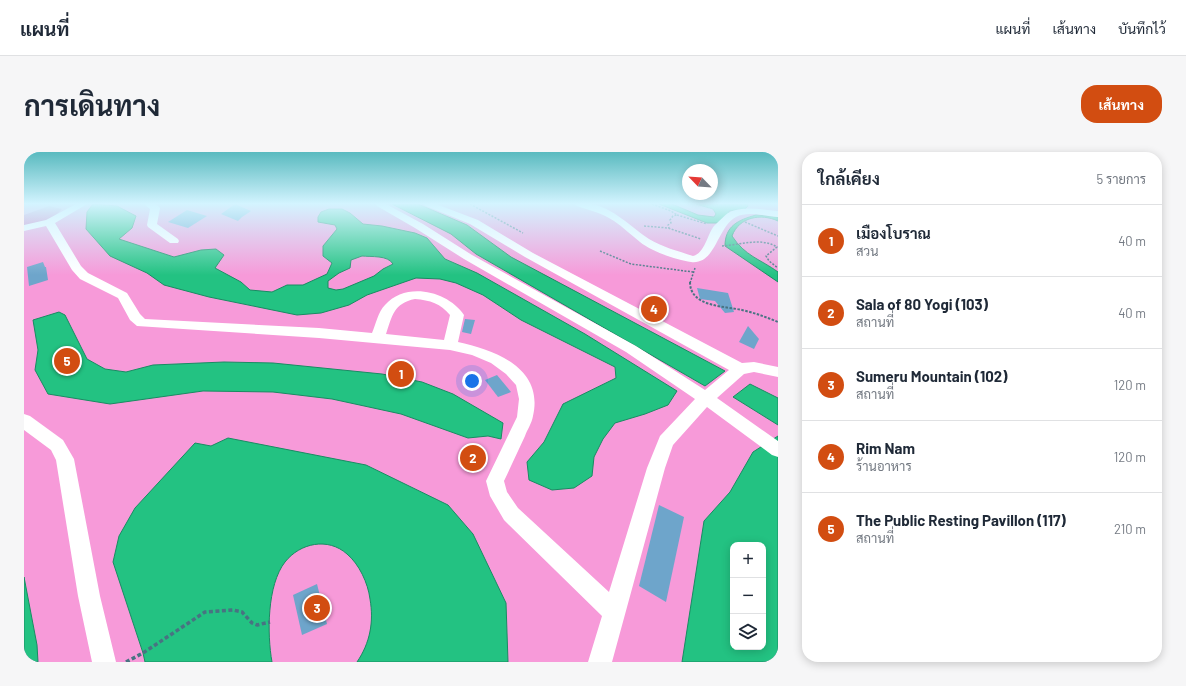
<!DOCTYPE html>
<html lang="th">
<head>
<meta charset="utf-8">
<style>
  body { margin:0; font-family:Barlow,Sarabun,sans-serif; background:#f6f6f7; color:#1f2937 }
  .controls { position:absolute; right:12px; bottom:12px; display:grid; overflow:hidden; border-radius:8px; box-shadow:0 2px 10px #0003 }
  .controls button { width:36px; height:36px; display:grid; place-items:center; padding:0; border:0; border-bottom:1px solid #e0e1e3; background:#fff; color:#1f2937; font:20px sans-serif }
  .compass { position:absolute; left:658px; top:12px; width:36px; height:36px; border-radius:50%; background:#fff; box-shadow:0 2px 10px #0003; rotate:295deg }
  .you { position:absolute; left:448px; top:229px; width:14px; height:14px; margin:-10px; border:3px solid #fff; border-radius:50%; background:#1a73e8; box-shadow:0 0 0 6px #1a73e833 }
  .badge { display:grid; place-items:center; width:26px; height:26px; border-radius:50%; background:#d24d11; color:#fff; font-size:13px; font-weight:700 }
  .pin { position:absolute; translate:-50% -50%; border:2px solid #fff; box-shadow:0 1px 4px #0006 }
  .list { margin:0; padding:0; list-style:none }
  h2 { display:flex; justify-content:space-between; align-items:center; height:52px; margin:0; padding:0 16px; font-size:17px }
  h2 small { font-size:13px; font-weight:400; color:#747a83 }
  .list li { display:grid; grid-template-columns:26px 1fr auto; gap:12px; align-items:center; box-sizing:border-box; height:72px; padding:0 16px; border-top:1px solid #e0e1e3 }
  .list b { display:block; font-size:15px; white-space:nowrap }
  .list p { margin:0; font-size:13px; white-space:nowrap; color:#747a83 }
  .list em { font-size:13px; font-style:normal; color:#747a83 }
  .icon { flex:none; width:22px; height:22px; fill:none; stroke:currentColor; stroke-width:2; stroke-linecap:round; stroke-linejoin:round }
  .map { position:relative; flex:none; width:754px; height:510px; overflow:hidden; border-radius:16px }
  header { display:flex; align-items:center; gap:24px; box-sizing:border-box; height:56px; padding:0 20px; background:#fff; border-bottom:1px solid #e0e1e3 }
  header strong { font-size:19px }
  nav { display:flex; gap:22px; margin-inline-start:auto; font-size:14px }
  .intro { display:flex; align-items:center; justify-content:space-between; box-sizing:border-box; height:96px; padding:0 24px }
  h1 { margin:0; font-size:28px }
  .button { padding:10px 18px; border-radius:16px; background:#d24d11; color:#fff; font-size:14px; font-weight:700 }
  main { display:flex; gap:24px; padding:0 24px }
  aside { flex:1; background:#fff; border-radius:16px; box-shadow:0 2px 10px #0003 }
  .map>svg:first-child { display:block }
  .green { fill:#f79ad9; fill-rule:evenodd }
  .forest { fill:#da71ba }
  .water { fill:#23c282; stroke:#188c62; fill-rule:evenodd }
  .building { fill:#6ea5cb }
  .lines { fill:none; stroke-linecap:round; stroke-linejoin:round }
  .path-far2 { stroke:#487382; stroke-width:1.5; stroke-dasharray:2 1.5; stroke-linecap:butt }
  .path-far1 { stroke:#487382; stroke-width:2; stroke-dasharray:2.5 1.5; stroke-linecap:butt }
  .path { stroke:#487382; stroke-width:3.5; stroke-dasharray:4 2.5; stroke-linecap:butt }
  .minor { fill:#fff; fill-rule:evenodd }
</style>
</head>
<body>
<header>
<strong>แผนที่</strong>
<nav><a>แผนที่</a><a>เส้นทาง</a><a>บันทึกไว้</a></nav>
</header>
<div class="intro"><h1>การเดินทาง</h1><a class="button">เส้นทาง</a></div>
<main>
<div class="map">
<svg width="754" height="510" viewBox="0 0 754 510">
  <rect width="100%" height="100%" fill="#9de7ff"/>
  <path class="green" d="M0,52H754V510H0ZM709,393H739V495H709Z"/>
  <path class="forest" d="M25,54L38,57C28,69 15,71 0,75V63Z"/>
  <g class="water">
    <path d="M69,52L93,54L112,64L108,76L95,87L150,105L177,98L192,97L200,103L191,116L217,130L226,138L248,140L263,133H279L303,122L308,111L299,104V94L313,77L311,73L294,70V65L297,60L305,57H318L326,61L339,72L358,74L391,81L403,86L421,107L453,121L561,182L653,239L644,253L621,262L591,271L579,287L570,305L568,324L550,336L528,338L505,328L503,310L520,290L539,252L592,226L591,215L497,168L459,143L432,131L416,127L392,126L343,143L325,153L297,161L273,163L185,145L140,133L123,121L86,104L62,77L63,60ZM338,104C347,105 364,103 369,112L359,117L350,124L319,137L312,138L304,136V129L315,121L326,116L327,108Z"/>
    <polygon points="368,52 394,52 443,73 487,105 701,219 681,234 452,102 427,82"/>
    <polygon points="635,52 648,52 674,63 690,65 692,62 689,57 672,52 723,52 724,54 721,57 705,59 705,64 694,71 683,71"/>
    <path d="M732,63L754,65V69C737,61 715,65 708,84C721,104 736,107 754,120V130L701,94C701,74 714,68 732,63Z"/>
    <polygon points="35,160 41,163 63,207 81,217 102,220 129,213 200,210 249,211 358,222 398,230 429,242 479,271 477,287 464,284 444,286 377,262 308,247 249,240 179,239 86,252 24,242 11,218 14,198 9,168"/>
    <polygon points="726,232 754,246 754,273 709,245"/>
    <path d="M754,284V510H658L680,369L706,340L729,300ZM709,393H739V495H709Z"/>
    <path d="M204,286L342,313L424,353L449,382L482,451L484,510H333C346,491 350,470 346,447C344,431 335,412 323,402C304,385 276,391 261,410C243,433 243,482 248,510H121L119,501L89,410L95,384L111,356L171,291L187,294Z"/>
    <polygon points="0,425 13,493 14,510 0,510"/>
  </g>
  <g class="building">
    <polygon points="211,52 227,59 218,65 214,69 197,62"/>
    <polygon points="163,58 183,64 164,76 144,70"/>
    <polygon points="19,110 21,115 22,115 24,128 5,134 3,115"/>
    <polygon points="673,136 704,141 710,160 701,161 691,149 676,147"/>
    <polygon points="441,167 451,168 447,182 438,180"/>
    <polygon points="724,174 735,187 730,197 715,190"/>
    <polygon points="473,223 487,240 474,245 461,228"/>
    <polygon points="635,353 660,365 642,450 615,434"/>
    <polygon points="293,432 303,472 278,483 269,443"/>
  </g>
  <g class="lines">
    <g class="path-far2">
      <polyline points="446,52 499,81"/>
      <polyline points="628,52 647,59 653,63 649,64 646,68 647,71 644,73 645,76"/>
      <polyline points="653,63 683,72"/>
      <polyline points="721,70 754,84"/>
      <polyline points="620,74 644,76 677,87"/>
      <path d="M698,94C716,93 737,85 753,95L742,104L745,109L754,116"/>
      <polyline points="576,99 607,112 669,120"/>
      <polyline points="666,131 671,116"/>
    </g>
    <path class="path-far1" d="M666,130C666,155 700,154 718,158C731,161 742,165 754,170"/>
    <polyline class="path" points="102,510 119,501 181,460 209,458 218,460 228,471 233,473 246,470"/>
    <g class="minor">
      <path d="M52,52H63L31,71L57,114L64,121L103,141L116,162L121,167L295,176L348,181C352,172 354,160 361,153C382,129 424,139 440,163L434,190C471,198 520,216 509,264C508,271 503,278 501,284C494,299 487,314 480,329L483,340L494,356L585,440L623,316L636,284L671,247L602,200L440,107L391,76L353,54L352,52H362L399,72L448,103L612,194L681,238L705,218L501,105L446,72L402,54L400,52H412L454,68L509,101L718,211L730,210L754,215V225L730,220L720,222L693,246L754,289V305L748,303L683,255L649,293L641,316L588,510H564L578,464L480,368L466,344L462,329L493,265L495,247L492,233L482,222L467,211L448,203L426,198L295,186L113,174L106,168L94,146L56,127L48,118L22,74L0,79V73L22,68ZM391,147C406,148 417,152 426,163L420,188L362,182C368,164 370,151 391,147Z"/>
      <path d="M120,52C126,52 132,50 136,56L133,72L154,87L155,89L154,91H146L124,75L123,73L126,57Z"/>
      <path d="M551,52C582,47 602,72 625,87C638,95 654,99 669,104C681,101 683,83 690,74C694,70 700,64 704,61C719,53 738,58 754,59V65C741,64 723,59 712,65C693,75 692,113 667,110C652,108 627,99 616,90C607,83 599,75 590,69C578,61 565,58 553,54Z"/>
      <polygon points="0,262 6,264 39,288 50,307 76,444 92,510 68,510 54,444 32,308 27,298 0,278"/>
    </g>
  </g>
  <linearGradient id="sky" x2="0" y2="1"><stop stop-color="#59babf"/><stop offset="0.42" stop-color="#d3f4ff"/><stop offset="1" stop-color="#d3f4ff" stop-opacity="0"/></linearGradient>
  <rect width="754" height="123" fill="url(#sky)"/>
</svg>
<div class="controls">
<button>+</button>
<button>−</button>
<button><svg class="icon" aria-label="layers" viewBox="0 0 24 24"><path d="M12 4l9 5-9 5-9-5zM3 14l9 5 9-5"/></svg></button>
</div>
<svg class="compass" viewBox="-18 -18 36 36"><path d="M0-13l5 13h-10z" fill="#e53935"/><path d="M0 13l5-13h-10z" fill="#747a83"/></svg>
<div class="you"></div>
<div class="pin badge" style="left:377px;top:222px">1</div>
<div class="pin badge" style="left:449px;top:306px">2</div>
<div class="pin badge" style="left:293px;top:456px">3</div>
<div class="pin badge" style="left:630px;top:157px">4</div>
<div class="pin badge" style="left:43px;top:209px">5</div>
</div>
<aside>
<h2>ใกล้เคียง<small>5 รายการ</small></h2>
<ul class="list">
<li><span class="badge">1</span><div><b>เมืองโบราณ</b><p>สวน</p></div><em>40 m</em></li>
<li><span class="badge">2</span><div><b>Sala of 80 Yogi (103)</b><p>สถานที่</p></div><em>40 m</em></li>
<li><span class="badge">3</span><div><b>Sumeru Mountain (102)</b><p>สถานที่</p></div><em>120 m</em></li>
<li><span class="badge">4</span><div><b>Rim Nam</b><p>ร้านอาหาร</p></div><em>120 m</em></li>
<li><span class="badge">5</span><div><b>The Public Resting Pavillon (117)</b><p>สถานที่</p></div><em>210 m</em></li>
</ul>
</aside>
</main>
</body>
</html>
